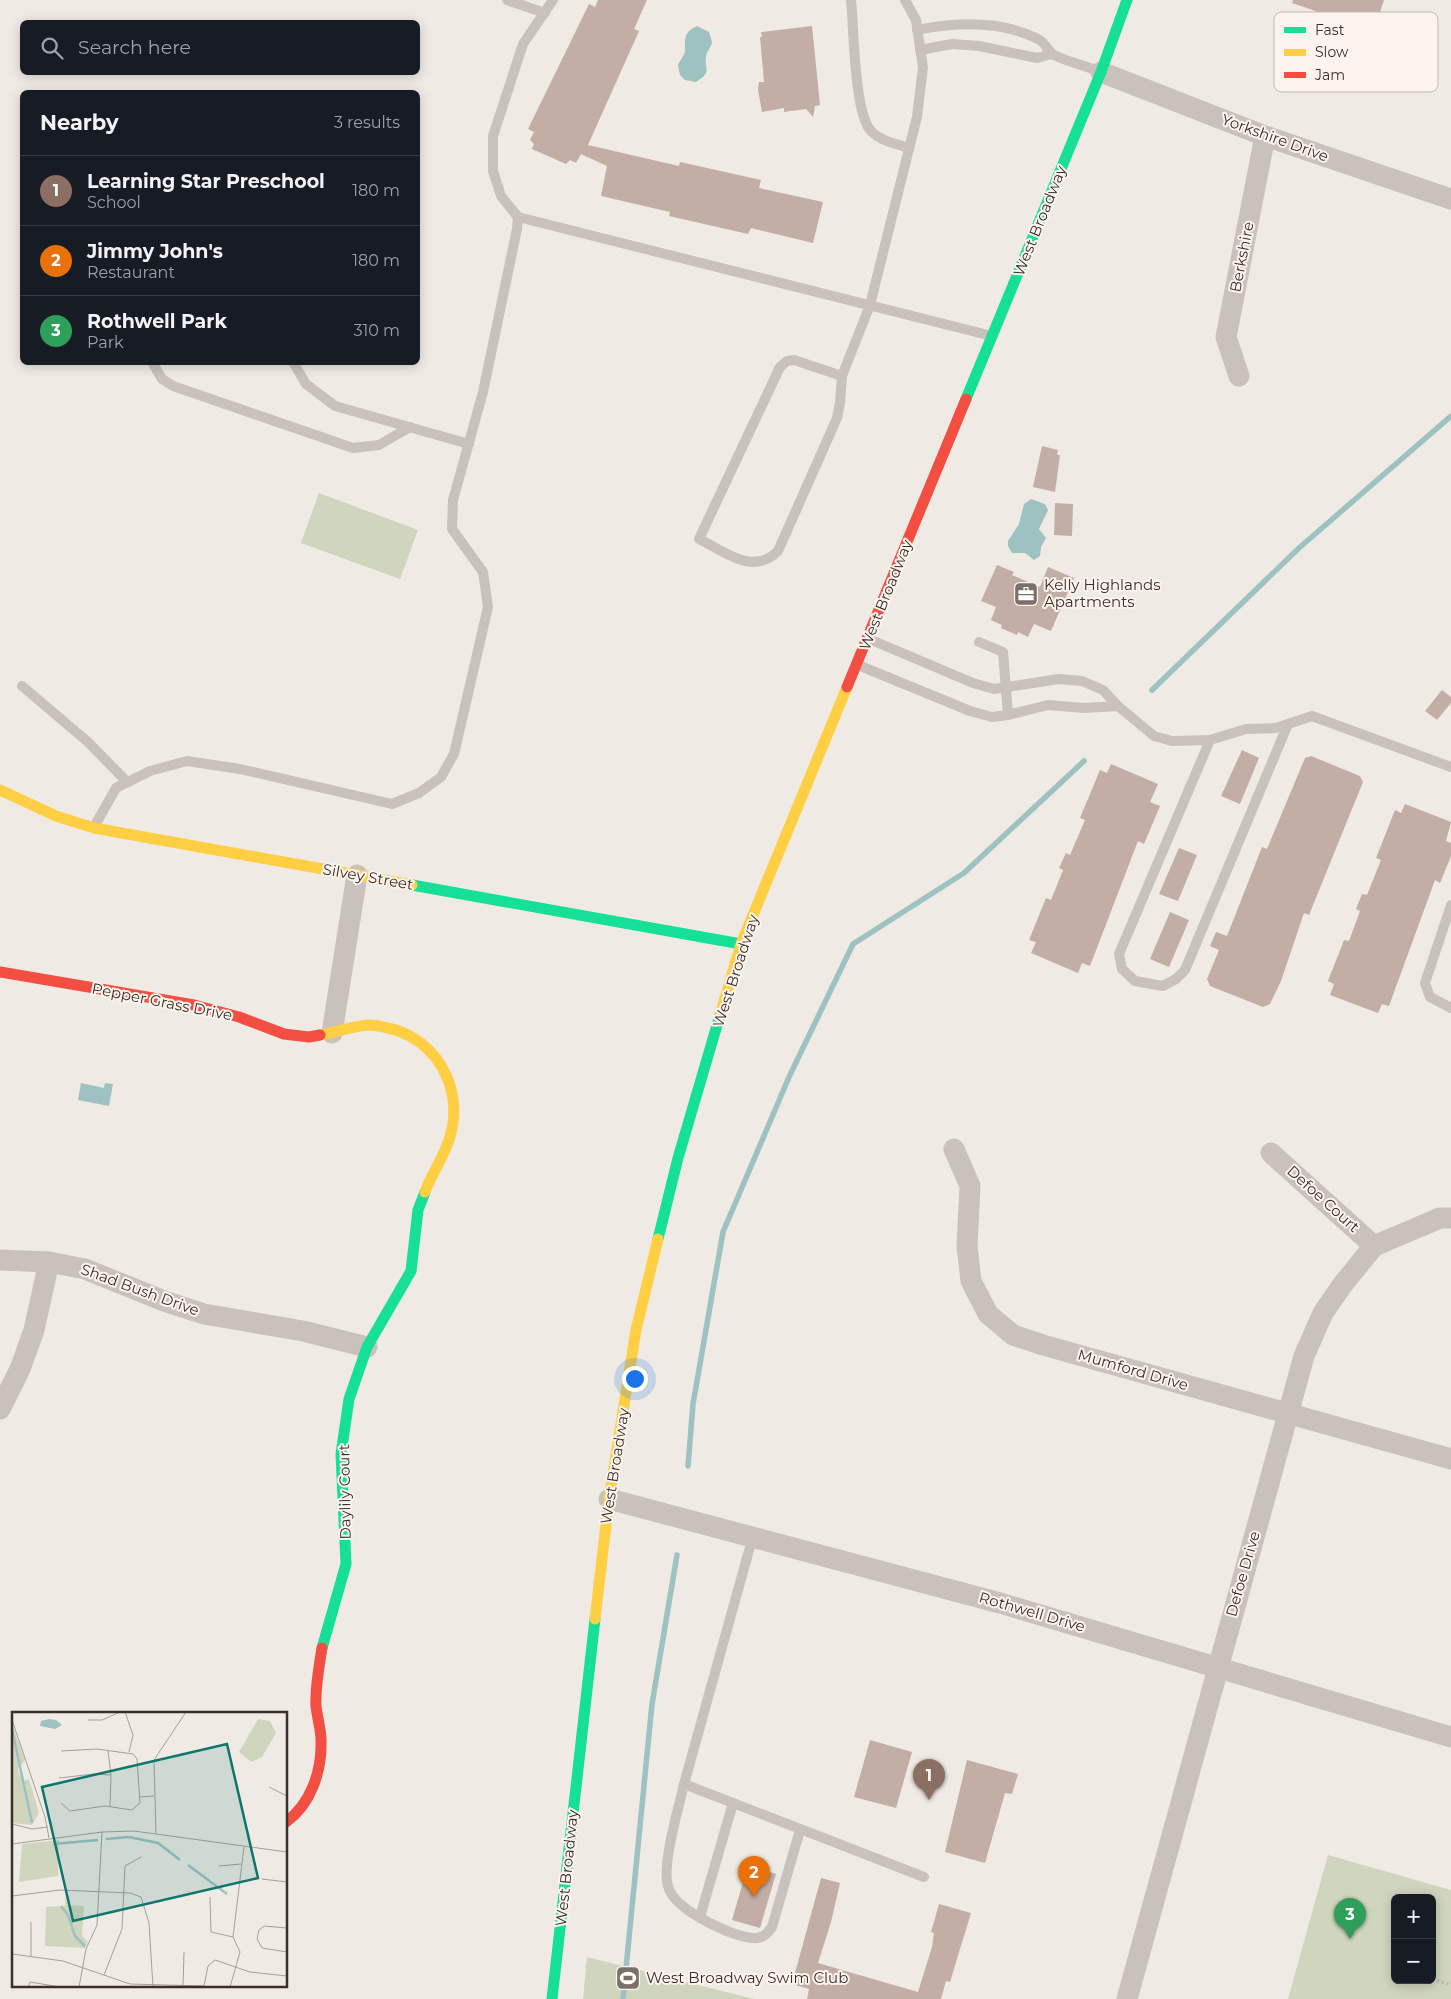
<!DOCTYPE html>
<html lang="en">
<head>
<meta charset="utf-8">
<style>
  body { margin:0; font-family:Montserrat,sans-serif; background:#242831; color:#f1f3f6 }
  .controls { position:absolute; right:15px; bottom:15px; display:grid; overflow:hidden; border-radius:8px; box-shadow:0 2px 12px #0003 }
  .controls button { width:45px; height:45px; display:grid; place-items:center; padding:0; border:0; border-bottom:1px solid #363941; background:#171b24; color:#f1f3f6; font:25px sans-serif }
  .you { position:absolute; left:634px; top:1378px; width:18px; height:18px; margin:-12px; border:4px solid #fff; border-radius:50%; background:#1a73e8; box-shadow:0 0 0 8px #1a73e833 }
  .badge { display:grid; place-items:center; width:32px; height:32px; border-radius:50%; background:#7c3aed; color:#fff; font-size:16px; font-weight:700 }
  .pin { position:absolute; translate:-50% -41px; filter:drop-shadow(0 1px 2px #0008) }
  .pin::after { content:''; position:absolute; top:26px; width:18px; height:15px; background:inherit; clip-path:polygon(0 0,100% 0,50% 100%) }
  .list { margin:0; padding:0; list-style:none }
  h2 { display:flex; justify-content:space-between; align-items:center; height:65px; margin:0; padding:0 20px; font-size:21px }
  h2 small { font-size:16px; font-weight:400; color:#9ea1a6 }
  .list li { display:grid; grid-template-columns:32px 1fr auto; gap:15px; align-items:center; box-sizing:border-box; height:70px; padding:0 20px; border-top:1px solid #363941 }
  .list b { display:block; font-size:19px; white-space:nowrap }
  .list p { margin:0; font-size:16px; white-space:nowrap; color:#9ea1a6 }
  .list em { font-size:16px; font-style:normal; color:#9ea1a6 }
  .icon { flex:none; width:28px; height:28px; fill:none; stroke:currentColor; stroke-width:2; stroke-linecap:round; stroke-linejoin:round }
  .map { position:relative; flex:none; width:1451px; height:1999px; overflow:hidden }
  .search { position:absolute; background:#171b24; box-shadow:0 2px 12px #0003; left:20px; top:20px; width:400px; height:55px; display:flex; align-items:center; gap:12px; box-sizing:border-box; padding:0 18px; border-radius:8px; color:#9ea1a6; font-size:19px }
  .panel { position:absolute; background:#171b24; box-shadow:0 2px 12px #0003; left:20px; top:90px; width:400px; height:275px; border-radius:8px }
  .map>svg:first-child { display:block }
  .green { fill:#d0d5be; fill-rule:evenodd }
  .water { fill:#9ec1c1 }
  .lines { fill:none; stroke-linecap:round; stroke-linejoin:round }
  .stream { stroke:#9ec1c1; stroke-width:5.5 }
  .building { fill:#c3aea5 }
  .path { stroke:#c1bab5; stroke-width:3; stroke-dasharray:2.5 2.5; stroke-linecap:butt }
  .lane { stroke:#c9c2bc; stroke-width:10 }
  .street { stroke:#c9c2bc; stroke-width:21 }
  .fast { stroke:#16e098; stroke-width:11 }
  .slow { stroke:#ffcf43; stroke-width:11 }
  .jam { stroke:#f24e42; stroke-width:11 }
  .labels { text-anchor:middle; stroke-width:4; stroke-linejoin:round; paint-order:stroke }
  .street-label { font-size:15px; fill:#3a2f2a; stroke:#fbf4ec }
  .poi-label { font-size:15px; fill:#3a2f2a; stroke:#fbf4ec; text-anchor:start }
  .inset-river { fill:none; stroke:#9ec1c1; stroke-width:2.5 }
  .inset-road { fill:none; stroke:#a79f9a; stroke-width:1 }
  .view { fill:#0f766e; fill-opacity:0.15; stroke:#0f766e; stroke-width:2.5 }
  .inset-edge { fill:none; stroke:#3a2f2a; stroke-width:2.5 }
  .key { fill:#fbf4ec; stroke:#c1b9b2; stroke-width:1 }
  .key-label { font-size:14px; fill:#3a2f2a }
</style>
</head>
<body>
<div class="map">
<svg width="1451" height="1999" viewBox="0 0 1451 1999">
  <rect width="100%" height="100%" fill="#efeae4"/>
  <g class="green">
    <polygon points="319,493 418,530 400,579 301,543"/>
    <path d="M1328,1855L1451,1890V1999H1288ZM1395,1898H1432V1980H1395Z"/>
    <polygon points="587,1957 754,1999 583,1999"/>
  </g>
  <g class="water">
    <path d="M697,26L709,32L712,42C711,48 706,52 706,57C704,70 713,71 696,82L685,80L680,75L678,65C680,60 685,55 685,50C685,38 684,32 697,26Z"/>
    <polygon points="1031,499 1045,504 1048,510 1039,529 1046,538 1041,547 1040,556 1034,560 1025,553 1012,553 1008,546 1008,541 1019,524 1024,504"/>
    <polygon points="81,1083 104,1088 105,1083 113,1084 109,1106 78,1100"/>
  </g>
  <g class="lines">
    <g class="stream">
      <polyline points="1152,690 1299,548 1451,416"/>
      <polyline points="688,1466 693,1404 723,1232 789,1077 853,944 964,873 1084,761"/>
      <polyline points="623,1999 652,1704 677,1555"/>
    </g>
  </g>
  <g class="building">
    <polygon points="598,0 647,0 634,29 639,31 588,145 679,166 680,162 761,180 759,188 823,202 813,243 751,228 748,234 669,216 670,212 601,196 607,166 581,154 576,163 570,160 566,164 532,149 534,144 530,140 534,132 528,129 589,4 595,7"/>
    <polygon points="1293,0 1384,0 1374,31 1292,3"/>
    <polygon points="812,26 820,105 815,106 813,117 806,109 784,112 784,108 762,112 758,90 759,82 764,82 760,37 762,37 761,32"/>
    <polygon points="1042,446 1058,450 1057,455 1060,455 1055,492 1033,487"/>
    <polygon points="1055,503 1073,504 1072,536 1054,535"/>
    <polygon points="997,565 1014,572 1012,575 1040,587 1048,567 1074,578 1051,631 1034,624 1028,637 1018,632 1017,635 1001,628 1002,625 991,620 996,607 981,601"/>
    <polygon points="1442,690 1451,697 1451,703 1437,720 1425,711"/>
    <polygon points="1242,750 1259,758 1240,804 1221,796"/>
    <polygon points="1311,756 1360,776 1363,782 1309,915 1304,913 1281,981 1270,1004 1263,1007 1210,986 1207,979 1219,950 1210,946 1216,932 1227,936 1262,847 1267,849 1305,758"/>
    <polygon points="1111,764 1158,784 1150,802 1160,806 1144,844 1138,841 1090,966 1082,963 1078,973 1031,953 1036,942 1029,940 1046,898 1051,900 1063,870 1059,868 1066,853 1070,855 1085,820 1080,818 1100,770 1107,773"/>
    <polygon points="1405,804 1451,822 1446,841 1451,843 1451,856 1440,883 1435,880 1389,1006 1382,1004 1378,1013 1330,995 1334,984 1328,981 1344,940 1349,941 1360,911 1356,909 1362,894 1367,895 1381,860 1376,858 1395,810 1401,813"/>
    <polygon points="1179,848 1197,855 1178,901 1159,894"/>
    <polygon points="1170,912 1189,920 1169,967 1150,959"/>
    <polygon points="870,1740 912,1752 896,1808 854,1797"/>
    <polygon points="967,1760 1018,1774 1012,1794 1005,1793 985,1863 945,1852"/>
    <polygon points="748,1865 776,1874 760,1928 732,1920"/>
    <polygon points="821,1878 840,1883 831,1922 818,1963 918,1992 932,1947 934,1933 931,1932 939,1904 971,1913 950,1982 946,1981 941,1999 807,1999 809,1989 792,1984"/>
  </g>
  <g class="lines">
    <polyline class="path" points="1432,1979 1451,1985"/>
    <g class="lane">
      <polyline points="507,0 545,13"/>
      <path d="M851,0C854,28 854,113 871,131C880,141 897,144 909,148"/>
      <path d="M917,30C957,22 1000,20 1038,39C1045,42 1047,51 1054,55C1068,62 1086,66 1101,72"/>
      <polyline points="920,50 952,44 979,46 1037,58 1052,54"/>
      <polyline points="518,217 992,336"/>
      <polyline points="152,362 162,379 173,386 353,448 379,445 410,427"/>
      <polyline points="293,362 306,384 335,406 469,444"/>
      <path d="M842,376L794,360L787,361L780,367L699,539C726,552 753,576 778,551L837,418L840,403L842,376L870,305L917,117L923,67L916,20L905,0"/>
      <polyline points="869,639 973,683 994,689 1059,679 1082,681 1103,690 1118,706 1154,736 1172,741 1210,740 1246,729 1276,728 1312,716 1451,767"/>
      <polyline points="979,642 1003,652 1008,715"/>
      <polyline points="858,665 970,711 992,717 1008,715 1048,705 1084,708 1118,706"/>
      <polyline points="22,686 88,742 127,782"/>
      <polyline points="1210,740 1119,954 1122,969 1135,981 1163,986 1176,979 1185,970 1288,724"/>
      <polyline points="94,827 116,788 150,771 187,761 240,769 392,804 419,793 441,777 454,754 488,607 483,572 452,529 453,500 483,392 517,229 518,217 501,196 493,171 493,136 523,44 553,0"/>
      <polyline points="1451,905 1425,983 1430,997 1451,1008"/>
      <polyline points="753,1536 684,1784 924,1877"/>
      <path d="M684,1784C679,1808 660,1868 669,1889C677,1911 731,1936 753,1938C762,1939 767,1934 772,1927L800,1830"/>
      <polyline points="700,1917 733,1803"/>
    </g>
    <g class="street">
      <polyline points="1101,72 1265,136 1451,199"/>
      <polyline points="1239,376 1226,337 1265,136"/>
      <polyline points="332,1033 357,875"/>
      <polyline points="954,1149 970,1186 967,1246 971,1281 988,1314 1013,1335 1043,1345 1451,1459"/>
      <polyline points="1271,1153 1374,1246"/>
      <polyline points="0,1260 49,1262 85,1269 164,1301 204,1314 303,1331 367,1347"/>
      <polyline points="0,1409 20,1369 34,1330 49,1262"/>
      <polyline points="609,1499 1000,1603 1451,1737"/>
      <polyline points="1127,1999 1304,1356 1323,1313 1343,1284 1374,1246 1440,1218 1451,1218"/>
    </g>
    <g class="fast">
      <polyline points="966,399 1101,72 1127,0"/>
      <polyline points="412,885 741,944"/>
      <polyline points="658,1239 678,1158 720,1015"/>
      <polyline points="322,1648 346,1564 341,1454 349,1399 367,1347 411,1271 418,1210 425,1192"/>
      <polyline points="552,1999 595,1619"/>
    </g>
    <g class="slow">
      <polyline points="0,790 56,816 94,828 412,885"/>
      <polyline points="720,1015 741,944 847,687"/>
      <path d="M320,1035C336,1032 353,1026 369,1025C375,1025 382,1027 388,1028C435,1038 463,1086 451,1133C446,1155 432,1172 425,1192"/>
      <polyline points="595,1619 609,1499 636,1330 658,1239"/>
    </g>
    <g class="jam">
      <polyline points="847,687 966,399"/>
      <polyline points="0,972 194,1005 239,1017 284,1034 309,1037 320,1035"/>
      <path d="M286,1822C311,1804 322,1771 321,1740C321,1729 317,1717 316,1706C315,1687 319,1667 322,1648"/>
    </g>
  </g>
  <defs>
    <symbol id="office-square" viewBox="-11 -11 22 22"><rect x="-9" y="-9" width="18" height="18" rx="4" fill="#79706b" stroke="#fbf4ec"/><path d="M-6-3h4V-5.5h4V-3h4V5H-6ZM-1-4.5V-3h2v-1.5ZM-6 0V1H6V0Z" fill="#fff"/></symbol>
    <symbol id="stadium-square" viewBox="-11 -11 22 22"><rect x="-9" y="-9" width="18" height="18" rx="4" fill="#79706b" stroke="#fbf4ec"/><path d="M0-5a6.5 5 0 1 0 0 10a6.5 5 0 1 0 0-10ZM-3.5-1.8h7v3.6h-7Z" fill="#fff"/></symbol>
  </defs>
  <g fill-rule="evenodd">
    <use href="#office-square" x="1012" y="580" width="28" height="28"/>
    <use href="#stadium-square" x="614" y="1964" width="28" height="28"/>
  </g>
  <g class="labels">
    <g class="street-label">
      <text transform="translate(1275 138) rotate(20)" y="5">Yorkshire Drive</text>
      <text transform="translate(1040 221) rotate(-68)" y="5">West Broadway</text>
      <text transform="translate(1242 257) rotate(-79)" y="5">Berkshire</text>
      <text transform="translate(886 595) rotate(-68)" y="5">West Broadway</text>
      <text transform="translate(368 877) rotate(10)" y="5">Silvey Street</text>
      <text transform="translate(736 971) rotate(-72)" y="5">West Broadway</text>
      <text transform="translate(162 1002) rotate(11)" y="5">Pepper Grass Drive</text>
      <text transform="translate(1323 1199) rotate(42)" y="5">Defoe Court</text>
      <text transform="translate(140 1290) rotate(20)" y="5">Shad Bush Drive</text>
      <text transform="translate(1133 1370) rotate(16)" y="5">Mumford Drive</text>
      <text transform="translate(615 1466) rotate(-81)" y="5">West Broadway</text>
      <text transform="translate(345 1492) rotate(-91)" y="5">Daylily Court</text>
      <text transform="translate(1243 1574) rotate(-74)" y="5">Defoe Drive</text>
      <text transform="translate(1032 1612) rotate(16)" y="5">Rothwell Drive</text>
      <text transform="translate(567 1868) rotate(-84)" y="5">West Broadway</text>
    </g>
    <g class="poi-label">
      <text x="1044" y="590">Kelly Highlands<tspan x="1044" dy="17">Apartments</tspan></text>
      <text x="646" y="1983">West Broadway Swim Club</text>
    </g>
  </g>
  <g transform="translate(12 1712)">
    <rect width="275" height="275" fill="#efeae4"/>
    <path d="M246,7L258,9L264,21L250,45L239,50L227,40ZM0,12L13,48L6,57L8,64L12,69L17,67L27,101L20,113L0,111ZM47,128L46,164L7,170L10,132ZM54,180L55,193L72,194L70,224L76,230L73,236L33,234L34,195L53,194Z" fill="#d0d5be"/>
    <path d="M37,7L44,8L50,13L43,17L28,14L29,9Z" fill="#9ec1c1"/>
    <path class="inset-river" d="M0,17L20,111M94,127L117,125L146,131L168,148M41,132L86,128M176,153L215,182M49,194L56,203L63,224L73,234"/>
    <path class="inset-road" d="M113,0L121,23L117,40M0,8L33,105L37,126M76,8H90L108,0M96,39L99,63L98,95M47,66L82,62L99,63M257,75L275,84M127,85L142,84M49,91L58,99L93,94L120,98L128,91L125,47L121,42L85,37L49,39M0,112L20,117L36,115M144,121L142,48L174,0M0,132L90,120L122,119L275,140M207,154L229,152M250,167L275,170M0,184L48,178L118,181L129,185L137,211L141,275M198,185L199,220L221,225M275,216L252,214L247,218L245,227L250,236L275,240M0,242L51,249L118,272L192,274M19,244V210M92,263L110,217L113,154L129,145M171,274L172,240M192,274L196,254L203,248L238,260L275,264M16,275L18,270L48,275M67,275L74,237L85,213L90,120M218,275L228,240L221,225L232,135"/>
    <path class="view" d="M215,32L246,166L61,209L30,75Z"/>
    <rect width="275" height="275" class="inset-edge"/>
  </g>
  <rect x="1274" y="12" width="164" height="80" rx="8" class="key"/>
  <rect x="1284" y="27" width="22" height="6" fill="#16e098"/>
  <rect x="1284" y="49" width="22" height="7" fill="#ffcf43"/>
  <rect x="1284" y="72" width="22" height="6" fill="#f24e42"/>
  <g class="key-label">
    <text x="1315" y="35">Fast</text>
    <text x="1315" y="57">Slow</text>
    <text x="1315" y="80">Jam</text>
  </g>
</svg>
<div class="controls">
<button>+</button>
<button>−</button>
</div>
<div class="you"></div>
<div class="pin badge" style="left:929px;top:1800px;background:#8d6e63">1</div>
<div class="pin badge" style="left:754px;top:1897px;background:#e8710a">2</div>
<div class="pin badge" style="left:1350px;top:1939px;background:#2e9e5b">3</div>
<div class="search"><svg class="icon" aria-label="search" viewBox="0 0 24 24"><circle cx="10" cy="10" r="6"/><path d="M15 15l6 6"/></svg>Search here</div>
<section class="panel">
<h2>Nearby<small>3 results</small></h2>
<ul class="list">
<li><span class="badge" style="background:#8d6e63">1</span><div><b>Learning Star Preschool</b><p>School</p></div><em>180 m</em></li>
<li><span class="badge" style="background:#e8710a">2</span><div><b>Jimmy John's</b><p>Restaurant</p></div><em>180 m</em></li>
<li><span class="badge" style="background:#2e9e5b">3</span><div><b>Rothwell Park</b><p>Park</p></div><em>310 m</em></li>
</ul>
</section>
</div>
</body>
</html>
